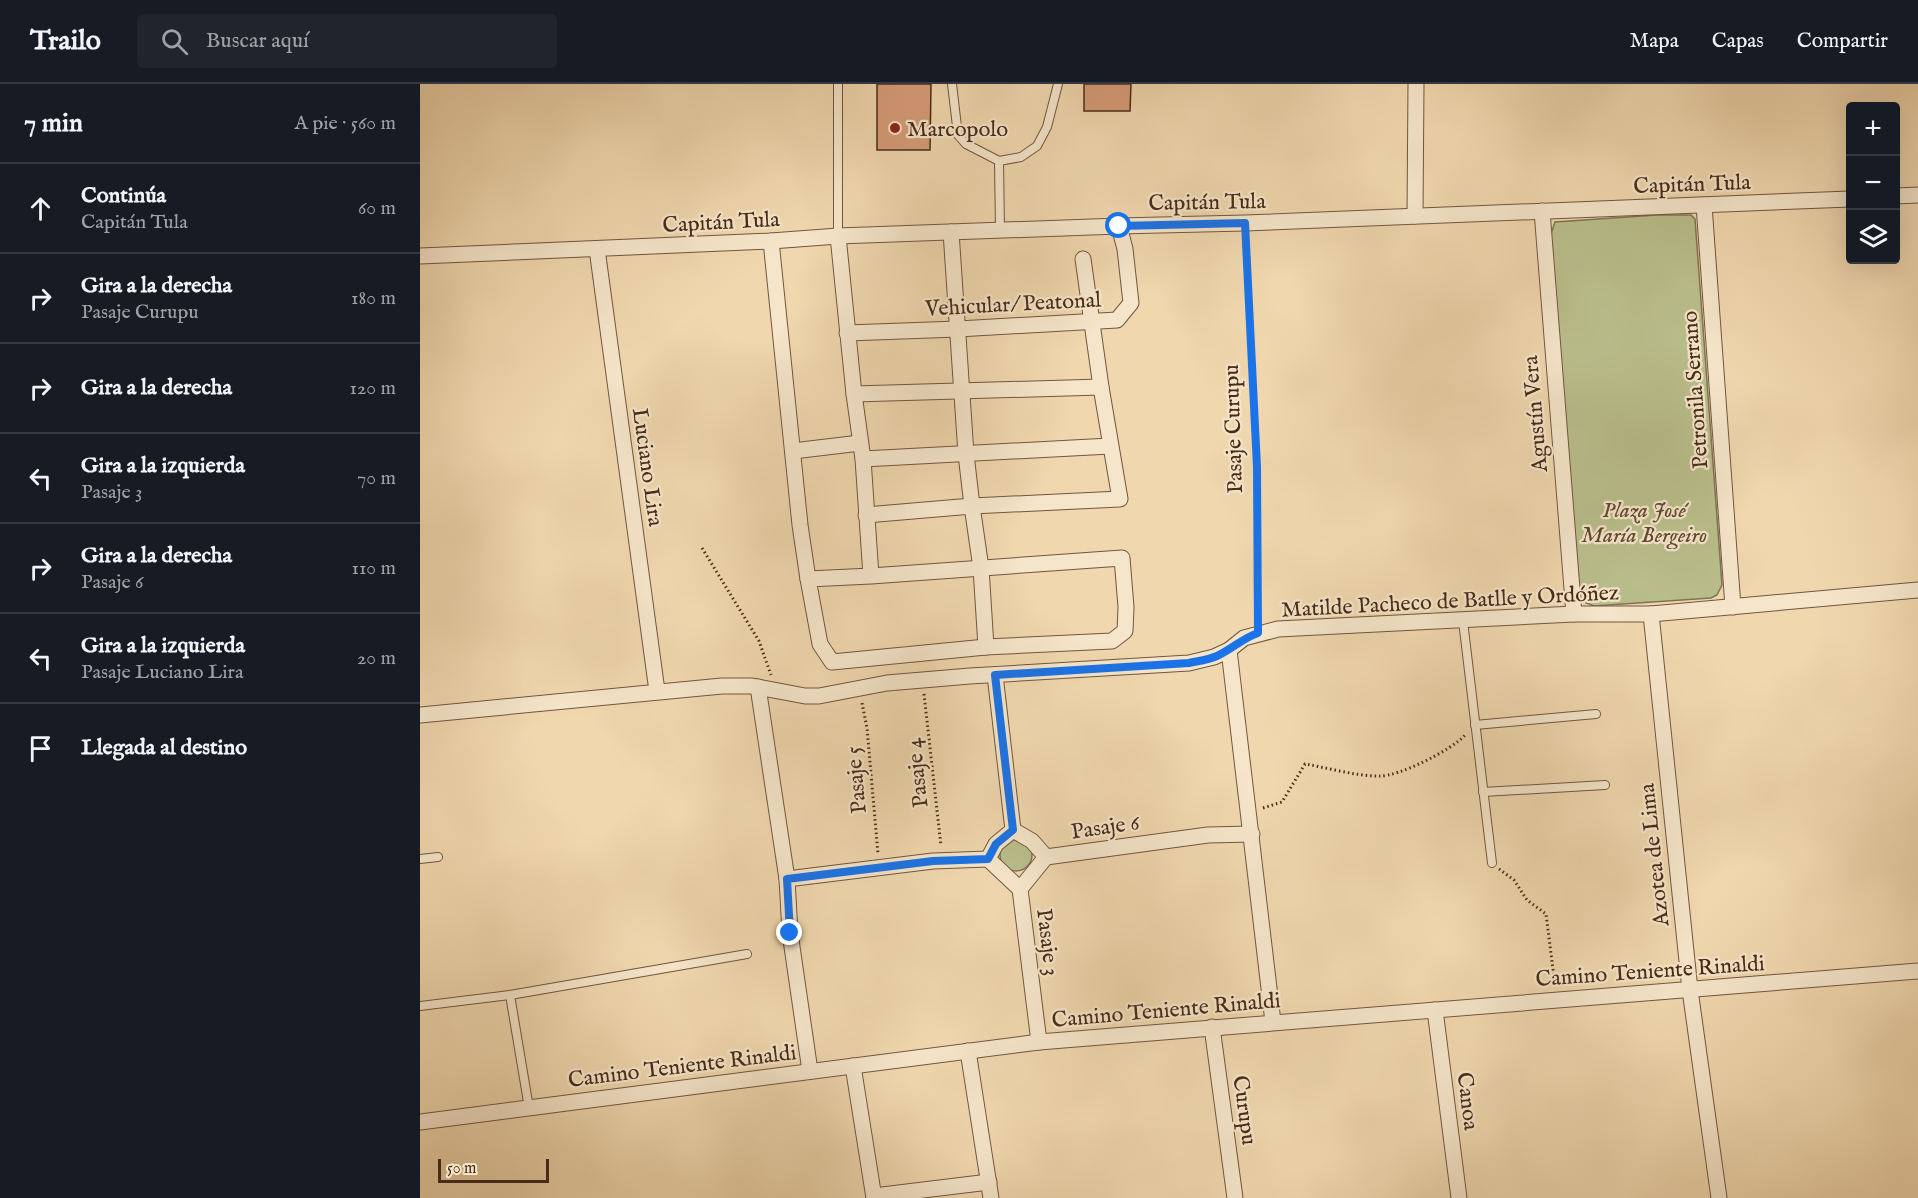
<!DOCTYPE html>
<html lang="es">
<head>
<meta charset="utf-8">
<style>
  body { margin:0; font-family:"IM FELL English",serif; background:#20242c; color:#f1f3f6 }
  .controls { position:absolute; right:18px; top:18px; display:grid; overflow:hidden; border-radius:6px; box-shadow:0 6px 24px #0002 }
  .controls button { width:54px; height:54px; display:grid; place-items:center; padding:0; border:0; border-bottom:2px solid #363941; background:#171b24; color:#f1f3f6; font:30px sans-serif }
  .scale { position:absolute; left:18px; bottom:15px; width:111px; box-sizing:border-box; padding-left:6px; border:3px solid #482b18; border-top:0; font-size:16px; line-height:21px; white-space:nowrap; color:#482b18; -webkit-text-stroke:4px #f5e5ca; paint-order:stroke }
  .stop { position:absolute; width:18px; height:18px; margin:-14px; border:4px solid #1a73e8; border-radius:50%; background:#fff }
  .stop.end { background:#1a73e8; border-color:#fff; box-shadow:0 2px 6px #0008 }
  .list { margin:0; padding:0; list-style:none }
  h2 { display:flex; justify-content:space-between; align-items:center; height:78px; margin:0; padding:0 24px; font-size:26px }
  h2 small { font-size:20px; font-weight:400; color:#9ea1a6 }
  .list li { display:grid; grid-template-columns:39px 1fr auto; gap:18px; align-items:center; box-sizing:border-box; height:90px; padding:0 24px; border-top:2px solid #363941 }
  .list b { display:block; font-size:22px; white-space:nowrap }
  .list p { margin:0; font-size:20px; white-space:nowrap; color:#9ea1a6 }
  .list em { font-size:20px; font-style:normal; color:#9ea1a6 }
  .icon { flex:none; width:33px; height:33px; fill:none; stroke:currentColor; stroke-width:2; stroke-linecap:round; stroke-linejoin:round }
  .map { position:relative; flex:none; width:1498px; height:1114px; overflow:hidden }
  header { display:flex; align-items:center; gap:36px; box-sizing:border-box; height:84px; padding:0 30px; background:#171b24; border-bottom:2px solid #363941 }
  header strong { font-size:28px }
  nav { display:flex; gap:33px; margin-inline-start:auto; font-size:21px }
  .search { width:420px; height:54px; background:#20242c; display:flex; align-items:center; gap:15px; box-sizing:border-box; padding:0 21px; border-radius:6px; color:#9ea1a6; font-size:22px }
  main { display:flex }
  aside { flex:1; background:#171b24 }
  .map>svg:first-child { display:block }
  .green { fill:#b9be8b; stroke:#807452; stroke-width:1.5 }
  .building { fill:#d59c78; stroke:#482b18; stroke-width:1.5 }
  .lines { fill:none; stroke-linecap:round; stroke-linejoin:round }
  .lane-casing { stroke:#72563e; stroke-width:10 }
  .street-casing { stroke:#72563e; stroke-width:17 }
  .path { stroke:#482b18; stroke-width:3; stroke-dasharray:1.5 3; stroke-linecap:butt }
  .lane { stroke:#f5e5ca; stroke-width:8 }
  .street { stroke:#f5e5ca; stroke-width:15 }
  .route { stroke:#1a73e8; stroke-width:8 }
  .poi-dot { fill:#8f2418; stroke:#f5e5ca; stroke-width:2 }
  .labels { text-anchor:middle; stroke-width:4.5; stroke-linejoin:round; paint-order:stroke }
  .poi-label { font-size:22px; fill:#482b18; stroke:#f5e5ca; text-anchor:start }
  .street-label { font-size:22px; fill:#482b18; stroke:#f5e5ca }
  .park-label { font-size:22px; font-style:italic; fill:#5f482f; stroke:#f5e5ca }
</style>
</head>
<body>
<header>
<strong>Trailo</strong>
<div class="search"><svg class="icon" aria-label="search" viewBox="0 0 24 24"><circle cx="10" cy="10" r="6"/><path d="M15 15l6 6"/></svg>Buscar aquí</div>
<nav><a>Mapa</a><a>Capas</a><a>Compartir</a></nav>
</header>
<main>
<aside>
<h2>7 min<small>A pie · 560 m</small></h2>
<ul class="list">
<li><svg class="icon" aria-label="ahead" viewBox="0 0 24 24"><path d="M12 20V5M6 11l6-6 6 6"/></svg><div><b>Continúa</b><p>Capitán Tula</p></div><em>60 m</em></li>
<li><svg class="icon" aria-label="right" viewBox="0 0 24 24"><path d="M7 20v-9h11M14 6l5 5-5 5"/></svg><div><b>Gira a la derecha</b><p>Pasaje Curupu</p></div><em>180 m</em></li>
<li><svg class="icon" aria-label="right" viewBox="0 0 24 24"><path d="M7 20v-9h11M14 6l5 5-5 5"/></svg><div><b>Gira a la derecha</b></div><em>120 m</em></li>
<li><svg class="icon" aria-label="left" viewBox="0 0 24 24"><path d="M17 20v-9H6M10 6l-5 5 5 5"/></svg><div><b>Gira a la izquierda</b><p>Pasaje 3</p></div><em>70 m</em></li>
<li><svg class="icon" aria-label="right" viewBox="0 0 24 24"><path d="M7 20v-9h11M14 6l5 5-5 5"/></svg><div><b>Gira a la derecha</b><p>Pasaje 6</p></div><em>110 m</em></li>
<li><svg class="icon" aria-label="left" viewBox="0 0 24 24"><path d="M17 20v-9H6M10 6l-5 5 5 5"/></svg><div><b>Gira a la izquierda</b><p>Pasaje Luciano Lira</p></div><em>20 m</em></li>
<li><svg class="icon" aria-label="arrive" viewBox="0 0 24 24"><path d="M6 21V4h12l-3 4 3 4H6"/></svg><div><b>Llegada al destino</b></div></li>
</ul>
</aside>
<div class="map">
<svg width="1498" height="1114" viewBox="0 0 1498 1114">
  <rect width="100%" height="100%" fill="#f0d7ae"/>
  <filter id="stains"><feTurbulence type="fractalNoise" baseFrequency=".00333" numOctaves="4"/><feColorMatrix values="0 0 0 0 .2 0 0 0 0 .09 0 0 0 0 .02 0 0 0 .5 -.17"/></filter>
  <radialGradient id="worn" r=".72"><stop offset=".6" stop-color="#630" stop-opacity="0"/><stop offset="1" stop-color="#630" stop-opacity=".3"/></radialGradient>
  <g class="green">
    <polygon points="1237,131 1271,131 1275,135 1302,501 1297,511 1291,514 1174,522 1161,517 1157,509 1132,167 1131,150 1135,138"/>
    <circle cx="596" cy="771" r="16"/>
  </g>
  <g class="building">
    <polygon points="457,0 511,0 510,66 457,66"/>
    <polygon points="664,0 711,0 710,27 664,27"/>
  </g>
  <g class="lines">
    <defs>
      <g id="lane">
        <polyline points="532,0 538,51 546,60 579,77 601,73 617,62 627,43 638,0"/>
        <polyline points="579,77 580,146"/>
        <polyline points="418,152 418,0"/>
        <polyline points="1043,537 1072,779"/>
        <polyline points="1055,641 1176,630"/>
        <polyline points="1063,708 1185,701"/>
        <polyline points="0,775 18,773"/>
        <polyline points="0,922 90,911"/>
        <polyline points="109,1024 90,911 327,870"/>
      </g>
      <g id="street">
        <polyline points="1476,112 1498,111"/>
        <polyline points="1284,121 1313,523"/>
        <polyline points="1122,127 1154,530"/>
        <polyline points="995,132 996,0"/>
        <polyline points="531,148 546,370 552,422 700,415 681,303 663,175"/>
        <polyline points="418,152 434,310 443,375 451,492 702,474 706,523 705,547 692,557 566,563 412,578 400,560 388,495 451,492"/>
        <polyline points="351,157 380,441 388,495"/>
        <polyline points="177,165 237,607"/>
        <polyline points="0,172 351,157 418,152 699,142 825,139 1430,115"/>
        <polyline points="427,249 538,245 697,236 711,219 705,165 699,142"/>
        <polyline points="434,310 681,303"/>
        <polyline points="373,367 440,359"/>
        <polyline points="443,375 690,362"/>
        <polyline points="446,431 552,422 561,484 566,563"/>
        <polyline points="1231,530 1270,906 1299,1114"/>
        <polyline points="809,566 853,938"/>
        <polyline points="575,591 593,746"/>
        <polyline points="338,603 367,795 370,849 390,987"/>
        <polyline points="0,631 302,602 332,602 385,612 399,612 467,599 550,592 769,579 794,573 809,566 824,554 858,545 1154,530 1231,530 1498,506"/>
        <polyline points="568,775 600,805"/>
        <polyline points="367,795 513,777 568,775 576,760 593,746 612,757 626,773 788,751 832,750"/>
        <polyline points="1015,926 1039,1114"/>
        <polyline points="792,943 815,1114"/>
        <polyline points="619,958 600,805 626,773"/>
        <polyline points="548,967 571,1114"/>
        <polyline points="433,982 454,1114"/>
        <polyline points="0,1038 619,958 1498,887"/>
        <polyline points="454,1112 569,1098"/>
      </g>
    </defs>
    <use href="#lane" class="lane-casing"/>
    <use href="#street" class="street-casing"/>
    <g class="path">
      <polyline points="826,152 837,383 838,535"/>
      <polyline points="282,464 339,557 351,591"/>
      <polyline points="504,610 521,762"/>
      <polyline points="442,619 447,644 458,770"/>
      <path d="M843,724L862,718L885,680C909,684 935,692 959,692C978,693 1032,666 1045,651"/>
      <polyline points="1079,785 1094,796 1107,816 1126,830 1135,901"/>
    </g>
    <use href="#lane" class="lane"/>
    <use href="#street" class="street"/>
  </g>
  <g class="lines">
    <path class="route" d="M370,849L367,795L513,777L568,775L576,760L593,746L575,591L769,579C778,577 788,576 797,572C812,565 823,554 838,549L837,383L825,139L699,142"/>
  </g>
  <circle class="poi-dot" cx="475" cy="44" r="6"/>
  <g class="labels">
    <g class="poi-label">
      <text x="487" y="52">Marcopolo</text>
    </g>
    <g class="street-label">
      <text transform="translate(1272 99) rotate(-2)" y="8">Capitán Tula</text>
      <text transform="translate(787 117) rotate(-1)" y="8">Capitán Tula</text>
      <text transform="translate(301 137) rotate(-3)" y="8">Capitán Tula</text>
      <text transform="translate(593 219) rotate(-3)" y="8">Vehicular/ Peatonal</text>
      <text transform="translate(1274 306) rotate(-94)" y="8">Petronila Serrano</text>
      <text transform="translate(1114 330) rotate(-95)" y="8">Agustín Vera</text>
      <text transform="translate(812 345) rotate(-92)" y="8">Pasaje Curupu</text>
      <text transform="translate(229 383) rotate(82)" y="8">Luciano Lira</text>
      <text transform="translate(1030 516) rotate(-3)" y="8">Matilde Pacheco de Batlle y Ordóñez</text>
      <text transform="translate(496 689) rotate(-96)" y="8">Pasaje 4</text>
      <text transform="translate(435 696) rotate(-95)" y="8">Pasaje 5</text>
      <text transform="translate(685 742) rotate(-8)" y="8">Pasaje 6</text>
      <text transform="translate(1233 771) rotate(-96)" y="8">Azotea de Lima</text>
      <text transform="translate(629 858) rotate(83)" y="8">Pasaje 3</text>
      <text transform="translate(1230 886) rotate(-4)" y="8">Camino Teniente Rinaldi</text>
      <text transform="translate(746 925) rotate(-5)" y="8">Camino Teniente Rinaldi</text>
      <text transform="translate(262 981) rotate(-7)" y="8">Camino Teniente Rinaldi</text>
      <text transform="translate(1049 1017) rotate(83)" y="8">Canoa</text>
      <text transform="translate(826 1026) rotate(82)" y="8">Curupu</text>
    </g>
    <g class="park-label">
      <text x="1224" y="433">Plaza José<tspan x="1224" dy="25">María Bergeiro</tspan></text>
    </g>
  </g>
  <rect width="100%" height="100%" filter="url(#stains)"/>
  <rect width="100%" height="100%" fill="url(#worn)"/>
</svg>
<div class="controls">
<button>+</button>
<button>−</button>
<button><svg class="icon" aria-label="layers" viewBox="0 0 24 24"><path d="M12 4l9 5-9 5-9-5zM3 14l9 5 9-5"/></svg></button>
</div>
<div class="scale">50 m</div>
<div class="stop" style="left:699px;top:142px"></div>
<div class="stop end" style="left:370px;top:849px"></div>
</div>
</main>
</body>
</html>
